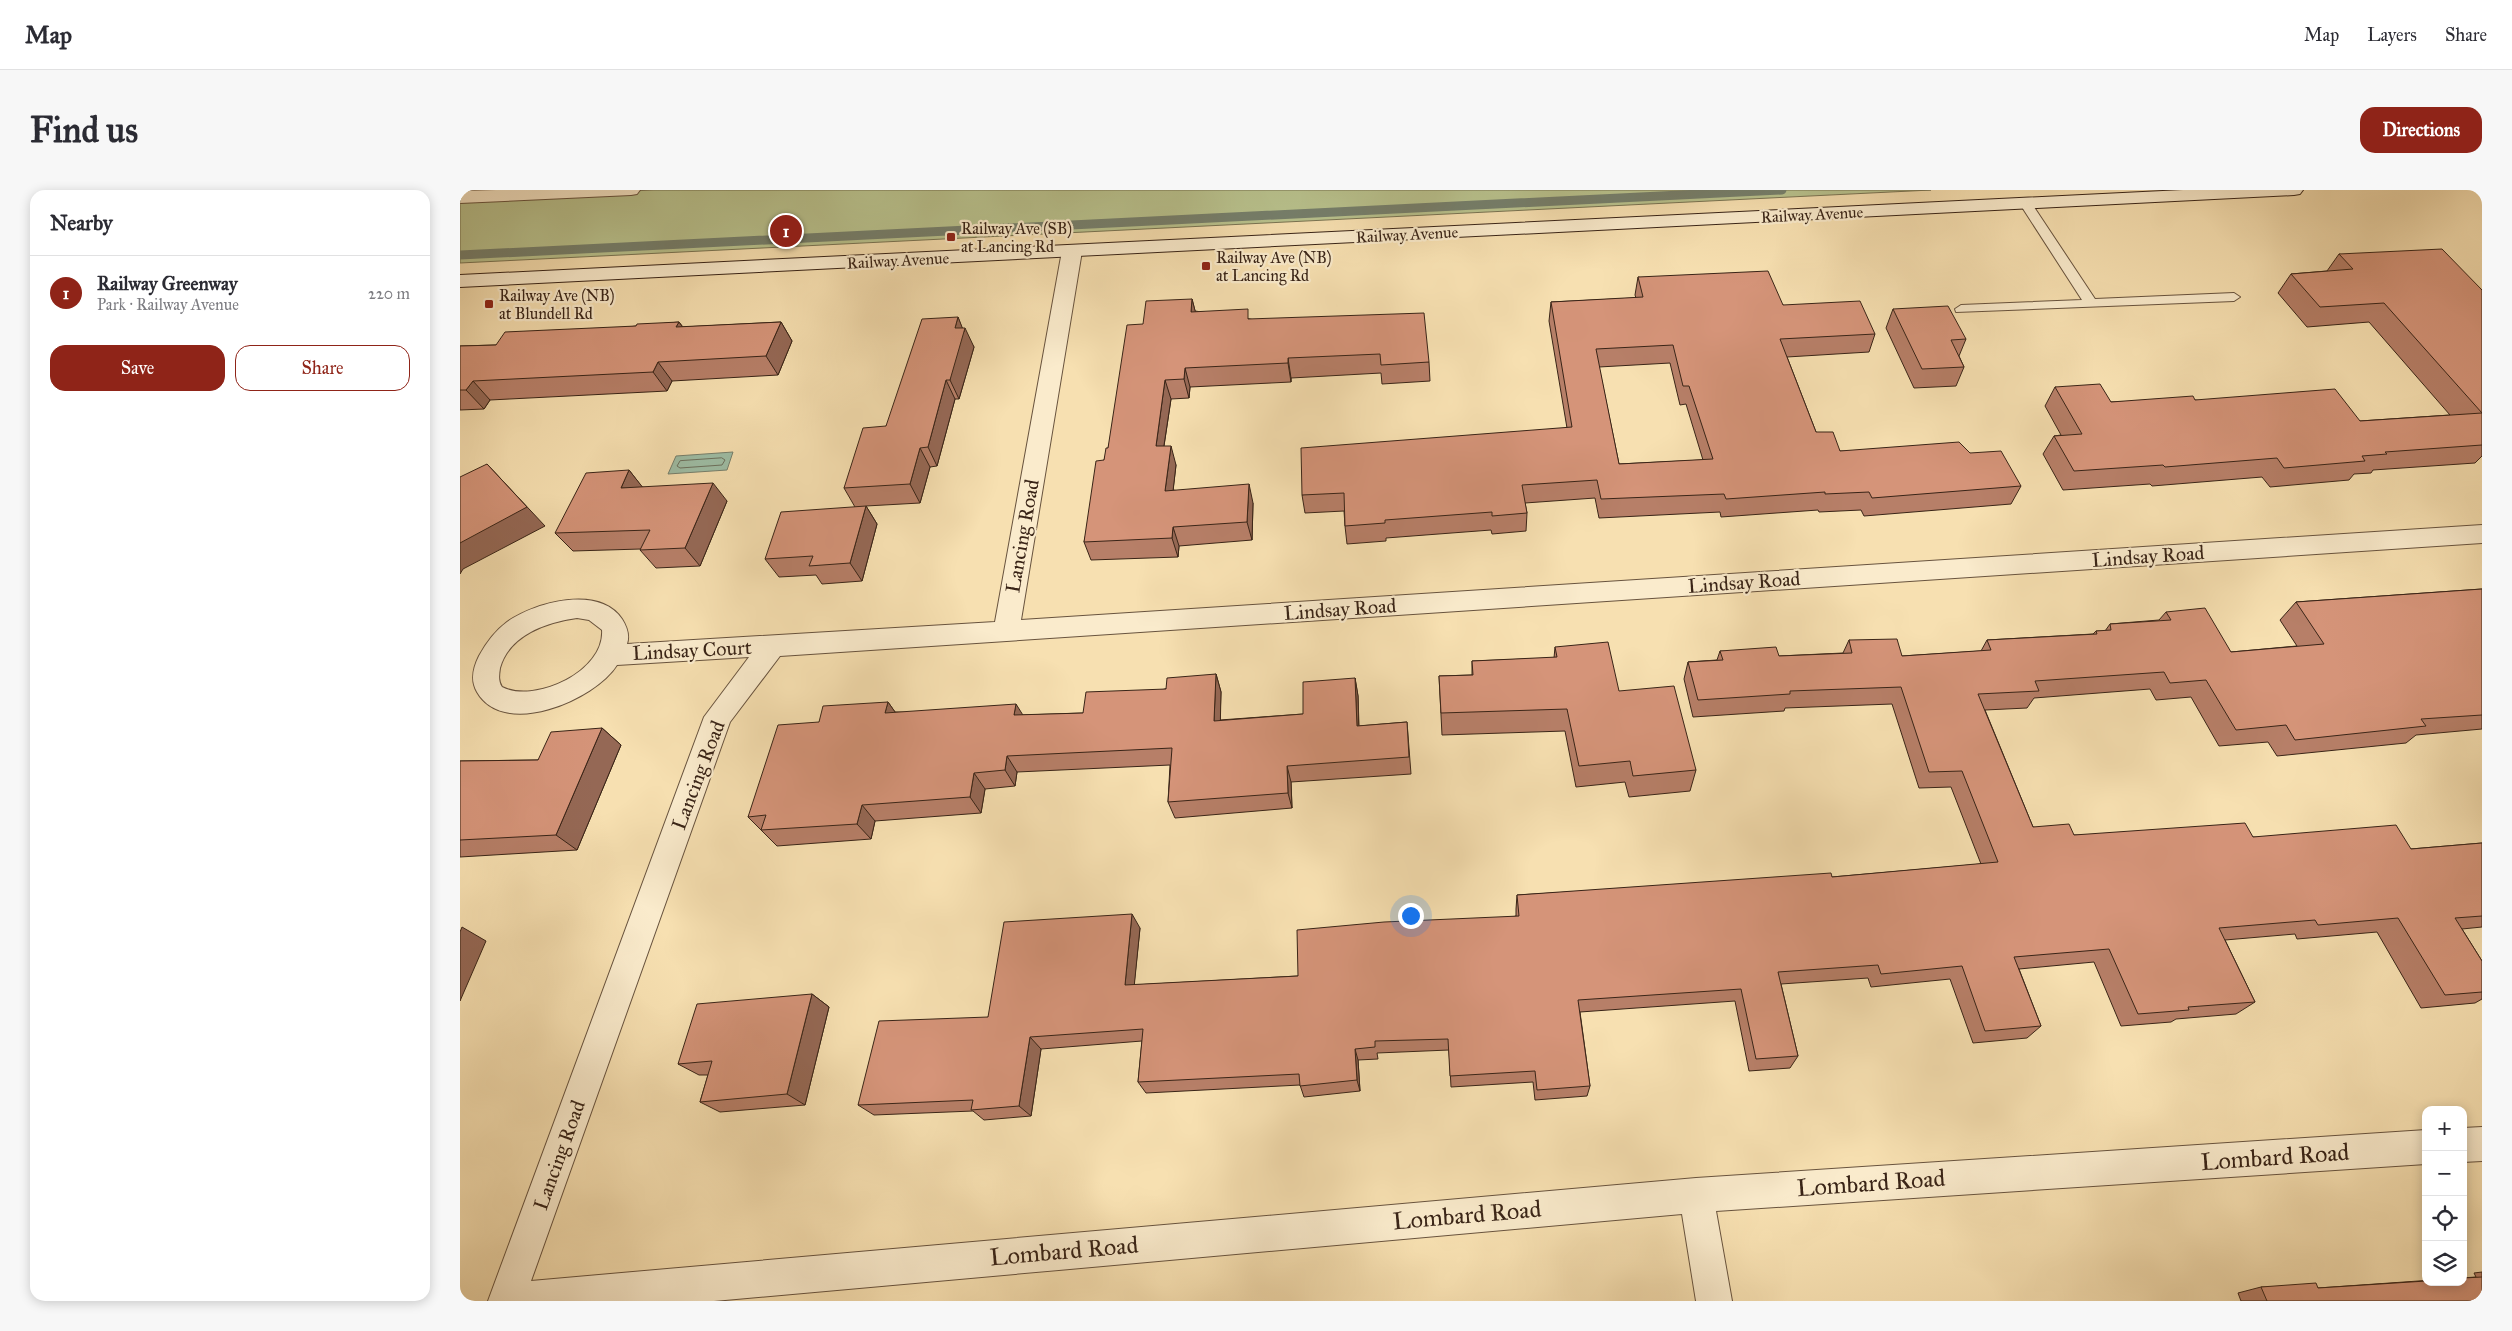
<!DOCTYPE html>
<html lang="en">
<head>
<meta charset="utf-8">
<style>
  body { margin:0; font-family:"IM FELL Great Primer",serif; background:#f7f7f7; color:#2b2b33 }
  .controls { position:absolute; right:15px; bottom:15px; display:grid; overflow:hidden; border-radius:10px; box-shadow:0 2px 12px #0003 }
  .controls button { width:45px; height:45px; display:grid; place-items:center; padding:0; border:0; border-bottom:1px solid #e1e1e2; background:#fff; color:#2b2b33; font:25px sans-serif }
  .you { position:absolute; left:950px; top:725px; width:18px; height:18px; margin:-12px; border:4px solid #fff; border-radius:50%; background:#1a73e8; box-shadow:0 0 0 8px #1a73e833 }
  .badge { display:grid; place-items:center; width:32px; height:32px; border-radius:50%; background:#8f2418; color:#fff; font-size:16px; font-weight:700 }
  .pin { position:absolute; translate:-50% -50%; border:2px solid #fff; box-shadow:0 1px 5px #0006 }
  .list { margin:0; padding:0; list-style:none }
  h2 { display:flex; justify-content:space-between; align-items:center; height:65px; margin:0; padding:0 20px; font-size:21px }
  h2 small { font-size:16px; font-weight:400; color:#7c7c81 }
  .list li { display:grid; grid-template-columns:32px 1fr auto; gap:15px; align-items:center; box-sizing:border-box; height:75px; padding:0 20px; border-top:1px solid #e1e1e2 }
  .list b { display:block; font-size:19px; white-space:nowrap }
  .list p { margin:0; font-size:16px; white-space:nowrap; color:#7c7c81 }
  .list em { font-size:16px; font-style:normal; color:#7c7c81 }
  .actions { display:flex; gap:10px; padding:15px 20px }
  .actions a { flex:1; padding:11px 0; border:1px solid #8f2418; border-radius:15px; text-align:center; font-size:18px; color:#8f2418 }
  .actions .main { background:#8f2418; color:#fff }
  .icon { flex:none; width:28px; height:28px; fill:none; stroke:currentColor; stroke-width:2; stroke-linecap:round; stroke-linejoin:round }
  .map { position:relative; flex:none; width:2022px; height:1111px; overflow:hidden; border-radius:15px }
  header { display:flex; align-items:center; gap:30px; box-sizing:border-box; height:70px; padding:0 25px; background:#fff; border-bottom:1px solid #e1e1e2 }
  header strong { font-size:24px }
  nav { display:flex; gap:28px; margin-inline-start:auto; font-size:18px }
  .intro { display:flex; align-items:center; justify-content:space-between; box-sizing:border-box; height:120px; padding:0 30px }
  h1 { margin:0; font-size:35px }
  .button { padding:12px 22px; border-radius:15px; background:#8f2418; color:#fff; font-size:18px; font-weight:700 }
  main { display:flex; gap:30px; padding:0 30px }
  aside { flex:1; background:#fff; border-radius:15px; box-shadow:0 2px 12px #0003 }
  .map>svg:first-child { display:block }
  .green { fill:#b9c38f; stroke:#797453 }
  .water { fill:#9ebea6; stroke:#76806d }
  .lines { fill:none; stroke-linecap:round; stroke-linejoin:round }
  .shore { stroke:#6c715e; stroke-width:1 }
  .stream { stroke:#76806d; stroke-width:9 }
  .lane-casing { stroke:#68533e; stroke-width:2 }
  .street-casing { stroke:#68533e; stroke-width:2 }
  .secondary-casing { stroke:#392417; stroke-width:2 }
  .lane { fill:#faebcc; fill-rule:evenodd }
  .street { fill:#faebcc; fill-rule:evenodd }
  .secondary { fill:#faebcc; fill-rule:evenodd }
  .wall { fill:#b77f68; stroke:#392417; fill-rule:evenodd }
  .shaded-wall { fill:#956855; stroke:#392417 }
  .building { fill:#d59479; stroke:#392417; fill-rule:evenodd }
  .poi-dot { fill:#8f2418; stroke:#faebcc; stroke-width:2 }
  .labels { text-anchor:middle; stroke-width:4.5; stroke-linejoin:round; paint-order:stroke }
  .far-street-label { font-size:16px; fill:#392417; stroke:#faebcc }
  .far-poi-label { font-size:16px; fill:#392417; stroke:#faebcc; text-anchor:start }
  .street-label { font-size:20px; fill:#392417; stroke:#faebcc }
  .near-street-label { font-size:24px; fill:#392417; stroke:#faebcc }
</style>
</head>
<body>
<header>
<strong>Map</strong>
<nav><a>Map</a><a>Layers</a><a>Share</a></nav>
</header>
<div class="intro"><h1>Find us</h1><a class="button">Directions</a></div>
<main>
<aside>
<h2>Nearby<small></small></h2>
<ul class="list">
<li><span class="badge">1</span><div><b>Railway Greenway</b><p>Park · Railway Avenue</p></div><em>220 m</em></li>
</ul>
<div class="actions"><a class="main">Save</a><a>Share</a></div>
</aside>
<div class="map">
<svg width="2022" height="1111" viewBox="0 0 2022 1111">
  <rect width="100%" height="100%" fill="#f7e0b1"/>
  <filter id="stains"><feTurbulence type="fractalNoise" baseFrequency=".004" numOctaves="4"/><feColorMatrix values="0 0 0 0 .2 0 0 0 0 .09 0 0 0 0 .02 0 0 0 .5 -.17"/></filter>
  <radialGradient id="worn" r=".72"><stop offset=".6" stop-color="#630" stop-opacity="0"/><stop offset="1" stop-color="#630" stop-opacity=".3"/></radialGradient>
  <polygon class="green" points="194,0 1471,0 0,73 0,8"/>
  <polygon class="water" points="273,262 267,280 208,284 216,266"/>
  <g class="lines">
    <polygon class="shore" points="262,268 265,270 262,275 220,278 217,276 220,271"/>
    <polyline class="stream" points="0,65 1322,0"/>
    <defs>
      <polygon id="lane" points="1566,10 1570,11 1635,109 1774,103 1780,107 1774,111 1496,122 1495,119 1501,115 1622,110 1560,14"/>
      <g id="street">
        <polygon points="36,0 180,0 177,4 171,5 0,13 0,1"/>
        <path d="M612,55L619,57L622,61L561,430L2022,335V353L320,466L270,532L71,1091L1236,988L1966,940V974L1256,1021L1272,1111H1236L1222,1024L254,1111H28L244,527L289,467L157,475C135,510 44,549 17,502C10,490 13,478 19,466C26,453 35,441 47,432C75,412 139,395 162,429C167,437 170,445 167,454L535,432L602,61L605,57ZM117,428L129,430L142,440C145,481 76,514 42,497C38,491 39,485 40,478C49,445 87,432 117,428Z"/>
        <polygon points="2022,937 2022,971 2003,972 2003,938"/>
      </g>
      <polygon id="secondary" points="1723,0 1843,0 1840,4 1834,5 0,97 0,85"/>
    </defs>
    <use href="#lane" class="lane-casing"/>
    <use href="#street" class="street-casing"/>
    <use href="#secondary" class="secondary-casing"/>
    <use href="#lane" class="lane"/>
    <use href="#street" class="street"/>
    <use href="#secondary" class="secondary"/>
  </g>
  <g class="wall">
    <polygon points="1879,64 2022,100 2022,266 2015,273 1913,280 1911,283 1894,284 1889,290 1810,297 1802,287 1692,296 1690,294 1603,300 1583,264 1594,246 1601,245 1585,216 1595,197 1651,212 1735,210 1900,231 1990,225 1909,132 1847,137 1818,103 1831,84 1867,81"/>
    <path d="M1178,87L1323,115L1415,144L1409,162L1327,167L1356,242L1380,261L1510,263L1561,296L1551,314L1404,326L1401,320L1359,322L1358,320L1261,327L1260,322L1139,328L1135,308L1065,313L1067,323L1066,341L1032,344L1031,340L926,348V351L887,354L885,336L884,321L845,323L842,305L1107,238L1089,131L1091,112L1176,108L1175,105ZM1210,173L1220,215L1226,214L1243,270L1159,274L1139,177Z"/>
    <polygon points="732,109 735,121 790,129 969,172 970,191 922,194 921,183 831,188 831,192 730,197 729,208 711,209 704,256 716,275 713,300 793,313 792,350 719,356 718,367 631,370 624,352 644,270 648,258 683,134"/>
    <polygon points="1433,119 1506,149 1499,166 1504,177 1496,196 1454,198 1426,138"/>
    <polygon points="498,127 502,138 514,157 499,209 495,209 477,276 470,277 460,313 406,316 417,334 402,391 362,394 356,385 319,387 305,369 395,317 384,298 426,236"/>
    <polygon points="219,132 223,137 321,132 332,151 318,185 212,191 207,201 30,210 24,219 0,220 0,156 36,155 176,136"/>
    <polygon points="169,280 182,297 267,311 240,376 196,378 180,360 181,359 113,361 95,343"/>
    <polygon points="2022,399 2022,539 1956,545 1946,553 1817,566 1808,552 1759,556 1731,507 1696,510 1690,499 1574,508 1567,518 1525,520 1573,637 1614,645 1793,647 1951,659 2022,653 2022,737 2002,739 2022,771 2022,809 2015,813 1961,818 1917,742 1837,749 1835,744 1765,750 1795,812 1776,824 1716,829 1711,832 1661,836 1634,772 1559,779 1581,836 1567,848 1513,853 1490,789 1411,797 1408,788 1321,794 1338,866 1330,878 1289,881 1275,811 1120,822 1130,896 1127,906 1075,910 1073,892 991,897 989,860 917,863 918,869 898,870 900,901 844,907 840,895 686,903 678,892 682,851 581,859 571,926 524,930 513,921 414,925 398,915 528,827 680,738 674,795 838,786 1056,726 1056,719 1057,705 1372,687 1521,674 1491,597 1459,598 1432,514 1325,518 1324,521 1233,527 1224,489 1228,472 1257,470 1260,461 1319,466 1383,463 1389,450 1442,466 1521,461 1527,450 1633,444 1636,441 1645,441 1650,434 1699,430 1706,422 1771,462 1837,456 1820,430 1836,412"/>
    <polygon points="1095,457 1159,501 1236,580 1230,601 1169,607 1165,592 1116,597 1105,541 982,545 979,486 1012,485 1012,471 1094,468"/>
    <polygon points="756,484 761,502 760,530 843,524 895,488 898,506 899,536 947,532 951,584 831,592 832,618 715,628 708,612 710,575 557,582 555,596 525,599 521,623 415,631 411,649 317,656 288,627 359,532 428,512 435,522 563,525 623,523"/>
    <polygon points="142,538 161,555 117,660 0,667 0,571 78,570"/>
    <polygon points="352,804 369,817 345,915 260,922 240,912 248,885 239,885 218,874"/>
    <polygon points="2022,1082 2022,1111 1781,1111 1778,1103 1801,1097 1858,1098 2016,1087 2014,1083"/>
  </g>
  <g class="shaded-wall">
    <polygon points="732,109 737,128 731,122"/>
    <polygon points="498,127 504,142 505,138 514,157 499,209 490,190 495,138"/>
    <polygon points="219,132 232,151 216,137"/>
    <polygon points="321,132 332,151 318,185 306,166"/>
    <polygon points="828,168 831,188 831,192 828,173"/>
    <polygon points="198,172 212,191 207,201 193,182"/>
    <polygon points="725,178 730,197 729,208 724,189"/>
    <polygon points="486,190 495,209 477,276 468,257"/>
    <polygon points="705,190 711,209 701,275 696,256"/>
    <polygon points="13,191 30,210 24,219 6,200"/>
    <polygon points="711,256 716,275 711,319 705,301"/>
    <polygon points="460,258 470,277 460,313 450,294"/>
    <polygon points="27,274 85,336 3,379 0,384 0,353"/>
    <polygon points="169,280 184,299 161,298"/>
    <polygon points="253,293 267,311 240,376 225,358"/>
    <polygon points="789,294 793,313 792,350 787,332"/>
    <polygon points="406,316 417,334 402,391 390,373"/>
    <polygon points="713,337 719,356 718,367 712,348"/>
    <polygon points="756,484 761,502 760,547 754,531"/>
    <polygon points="895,488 898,506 899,552 897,536"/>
    <polygon points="428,512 440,529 425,523"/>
    <polygon points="556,514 566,530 554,525"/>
    <polygon points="142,538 161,555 117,660 96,645"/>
    <polygon points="547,566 557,582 555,596 545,580"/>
    <polygon points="827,576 831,592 832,618 828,603"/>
    <polygon points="514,583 525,599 521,623 510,607"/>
    <polygon points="402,615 415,631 411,649 397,634"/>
    <polygon points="672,724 680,738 673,808 665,795"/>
    <polygon points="2,737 26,751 0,811 0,742"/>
    <polygon points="352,804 369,817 345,915 327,904"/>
    <polygon points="570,847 581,859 571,926 559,916"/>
    <polygon points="895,859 898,870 900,901 897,890"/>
  </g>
  <g class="building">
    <polygon points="1982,59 2022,100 2022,255 1925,262 1927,264 1902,266 1905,271 1824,278 1817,268 1705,277 1703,275 1614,281 1594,246 1622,244 1595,197 1640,194 1651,212 1733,206 1735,210 1875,199 1900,231 2022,223 1924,113 1860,117 1831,84 1893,79 1879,64"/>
    <path d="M1308,81L1323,115L1400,111L1415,144L1320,149L1356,242H1373L1380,261L1499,252L1510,263L1541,261L1561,296L1412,308L1409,302L1365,304V302L1266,309L1264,304L1141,309L1137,290L1062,295L1067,323L1032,326V322L925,330V333L885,336L884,303L842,305L841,258L1112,237L1091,112L1183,107L1178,87ZM1213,155L1223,196H1229L1253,269L1159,274L1136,159Z"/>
    <polygon points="732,109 731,122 788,119 788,129 964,123 969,172 921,175 920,164 828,168 828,173 725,178 724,189 705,190 696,256 711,256 705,301 789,294 787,332 713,337 712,348 624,352 636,271 644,270 646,258 648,258 667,135 683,134 686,111"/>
    <polygon points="1488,116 1506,149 1491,150 1504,177 1462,179 1433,119"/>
    <polygon points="498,127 495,138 505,138 490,190 486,190 468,257 460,258 450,294 384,298 403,238 426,236 462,129"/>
    <polygon points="219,132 216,137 321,132 306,166 198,172 193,182 13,191 6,200 0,200 0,156 36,155 45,142 176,136 177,134"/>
    <polygon points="27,274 67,317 0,353 0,287"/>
    <polygon points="169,280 161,298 253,293 225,358 180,360 190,340 95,343 126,283"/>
    <polygon points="406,316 390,373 349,376 353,366 305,369 321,322"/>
    <polygon points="2022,399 2022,525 1961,529 1966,536 1835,550 1826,535 1776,540 1746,490 1710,493 1704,482 1575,491 1579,501 1518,504 1573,637 1609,634 1614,645 1785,633 1793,647 1936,635 1951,659 2022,653 2022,726 1995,728 2022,771 2022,802 1985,805 1938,728 1858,735 1855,730 1759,738 1795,812 1728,817 1729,820 1678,824 1649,759 1554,767 1581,836 1525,841 1502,776 1421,784 1418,775 1318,782 1338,866 1296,869 1281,799 1118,810 1130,896 1077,900 1075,881 990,886 988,849 915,851 915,857 895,859 897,890 840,896 839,884 678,892 683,839 570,847 559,916 511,920 513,910 398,915 419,831 528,827 544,732 672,724 665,795 838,786 837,740 924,732 1059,726 1057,705 1371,683 1372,687 1538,672 1502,581 1469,582 1441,497 1330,501 1330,504 1238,510 1228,472 1263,470 1260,461 1316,457 1319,466 1392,463 1389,450 1437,449 1442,466 1531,460 1527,450 1637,444 1636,441 1651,440 1650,434 1711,430 1706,422 1745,418 1771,462 1864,454 1836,412"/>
    <polygon points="1148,452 1159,501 1214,496 1236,580 1173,586 1170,571 1119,576 1107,519 981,523 979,486 1013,485 1012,471 1097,467 1095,457"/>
    <polygon points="756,484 754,531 843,524 843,492 895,488 897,536 947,532 949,567 827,576 828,603 708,612 712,558 547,566 545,580 514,583 510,607 402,615 397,634 301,640 306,625 288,627 318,535 359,532 363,516 428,512 425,523 556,514 554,525 623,523 626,502 706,499 707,488"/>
    <polygon points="142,538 96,645 0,650 0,571 78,570 91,542"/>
    <polygon points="352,804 327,904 240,912 252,871 218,874 237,814"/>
    <polygon points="2022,1087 2022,1111 1807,1111 1801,1097 1856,1093 1858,1098 1966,1091 1966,1092 2003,1092 2003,1088"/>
  </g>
  <g class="poi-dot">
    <rect x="486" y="42" width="10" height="10" rx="2.5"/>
    <rect x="741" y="71" width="10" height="10" rx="2.5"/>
    <rect x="24" y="109" width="10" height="10" rx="2.5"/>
  </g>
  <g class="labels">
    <g class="far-street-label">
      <text transform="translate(1352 24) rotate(-3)" y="6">Railway Avenue</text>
      <text transform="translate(947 44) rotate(-3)" y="6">Railway Avenue</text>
      <text transform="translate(438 70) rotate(-3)" y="6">Railway Avenue</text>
    </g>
    <g class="far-poi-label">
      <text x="501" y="44">Railway Ave (SB)<tspan x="501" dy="18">at Lancing Rd</tspan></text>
      <text x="756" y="73">Railway Ave (NB)<tspan x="756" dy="18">at Lancing Rd</tspan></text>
      <text x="39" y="111">Railway Ave (NB)<tspan x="39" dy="18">at Blundell Rd</tspan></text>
    </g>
    <g class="street-label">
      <text transform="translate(562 346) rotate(-80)" y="7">Lancing Road</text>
      <text transform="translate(1688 366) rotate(-4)" y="7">Lindsay Road</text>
      <text transform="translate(1284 392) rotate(-4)" y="7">Lindsay Road</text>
      <text transform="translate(880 419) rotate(-4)" y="7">Lindsay Road</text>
      <text transform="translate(232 460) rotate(-3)" y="7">Lindsay Court</text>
      <text transform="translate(238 585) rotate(-69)" y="7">Lancing Road</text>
      <text transform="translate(99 965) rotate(-70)" y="7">Lancing Road</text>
    </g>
    <g class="near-street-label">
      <text transform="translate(1815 967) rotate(-4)" y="8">Lombard Road</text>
      <text transform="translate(1411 993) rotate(-4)" y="8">Lombard Road</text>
      <text transform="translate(1007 1025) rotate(-5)" y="8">Lombard Road</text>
      <text transform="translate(604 1061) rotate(-5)" y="8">Lombard Road</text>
    </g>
  </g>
  <rect width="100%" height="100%" filter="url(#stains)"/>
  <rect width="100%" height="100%" fill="url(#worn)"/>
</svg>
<div class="controls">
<button>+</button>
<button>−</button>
<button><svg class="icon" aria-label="locate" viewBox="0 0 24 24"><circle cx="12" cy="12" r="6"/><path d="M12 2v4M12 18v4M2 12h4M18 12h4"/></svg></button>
<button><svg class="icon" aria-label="layers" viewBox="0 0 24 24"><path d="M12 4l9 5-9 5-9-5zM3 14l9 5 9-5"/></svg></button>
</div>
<div class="you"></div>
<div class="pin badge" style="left:326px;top:41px">1</div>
</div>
</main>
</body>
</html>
